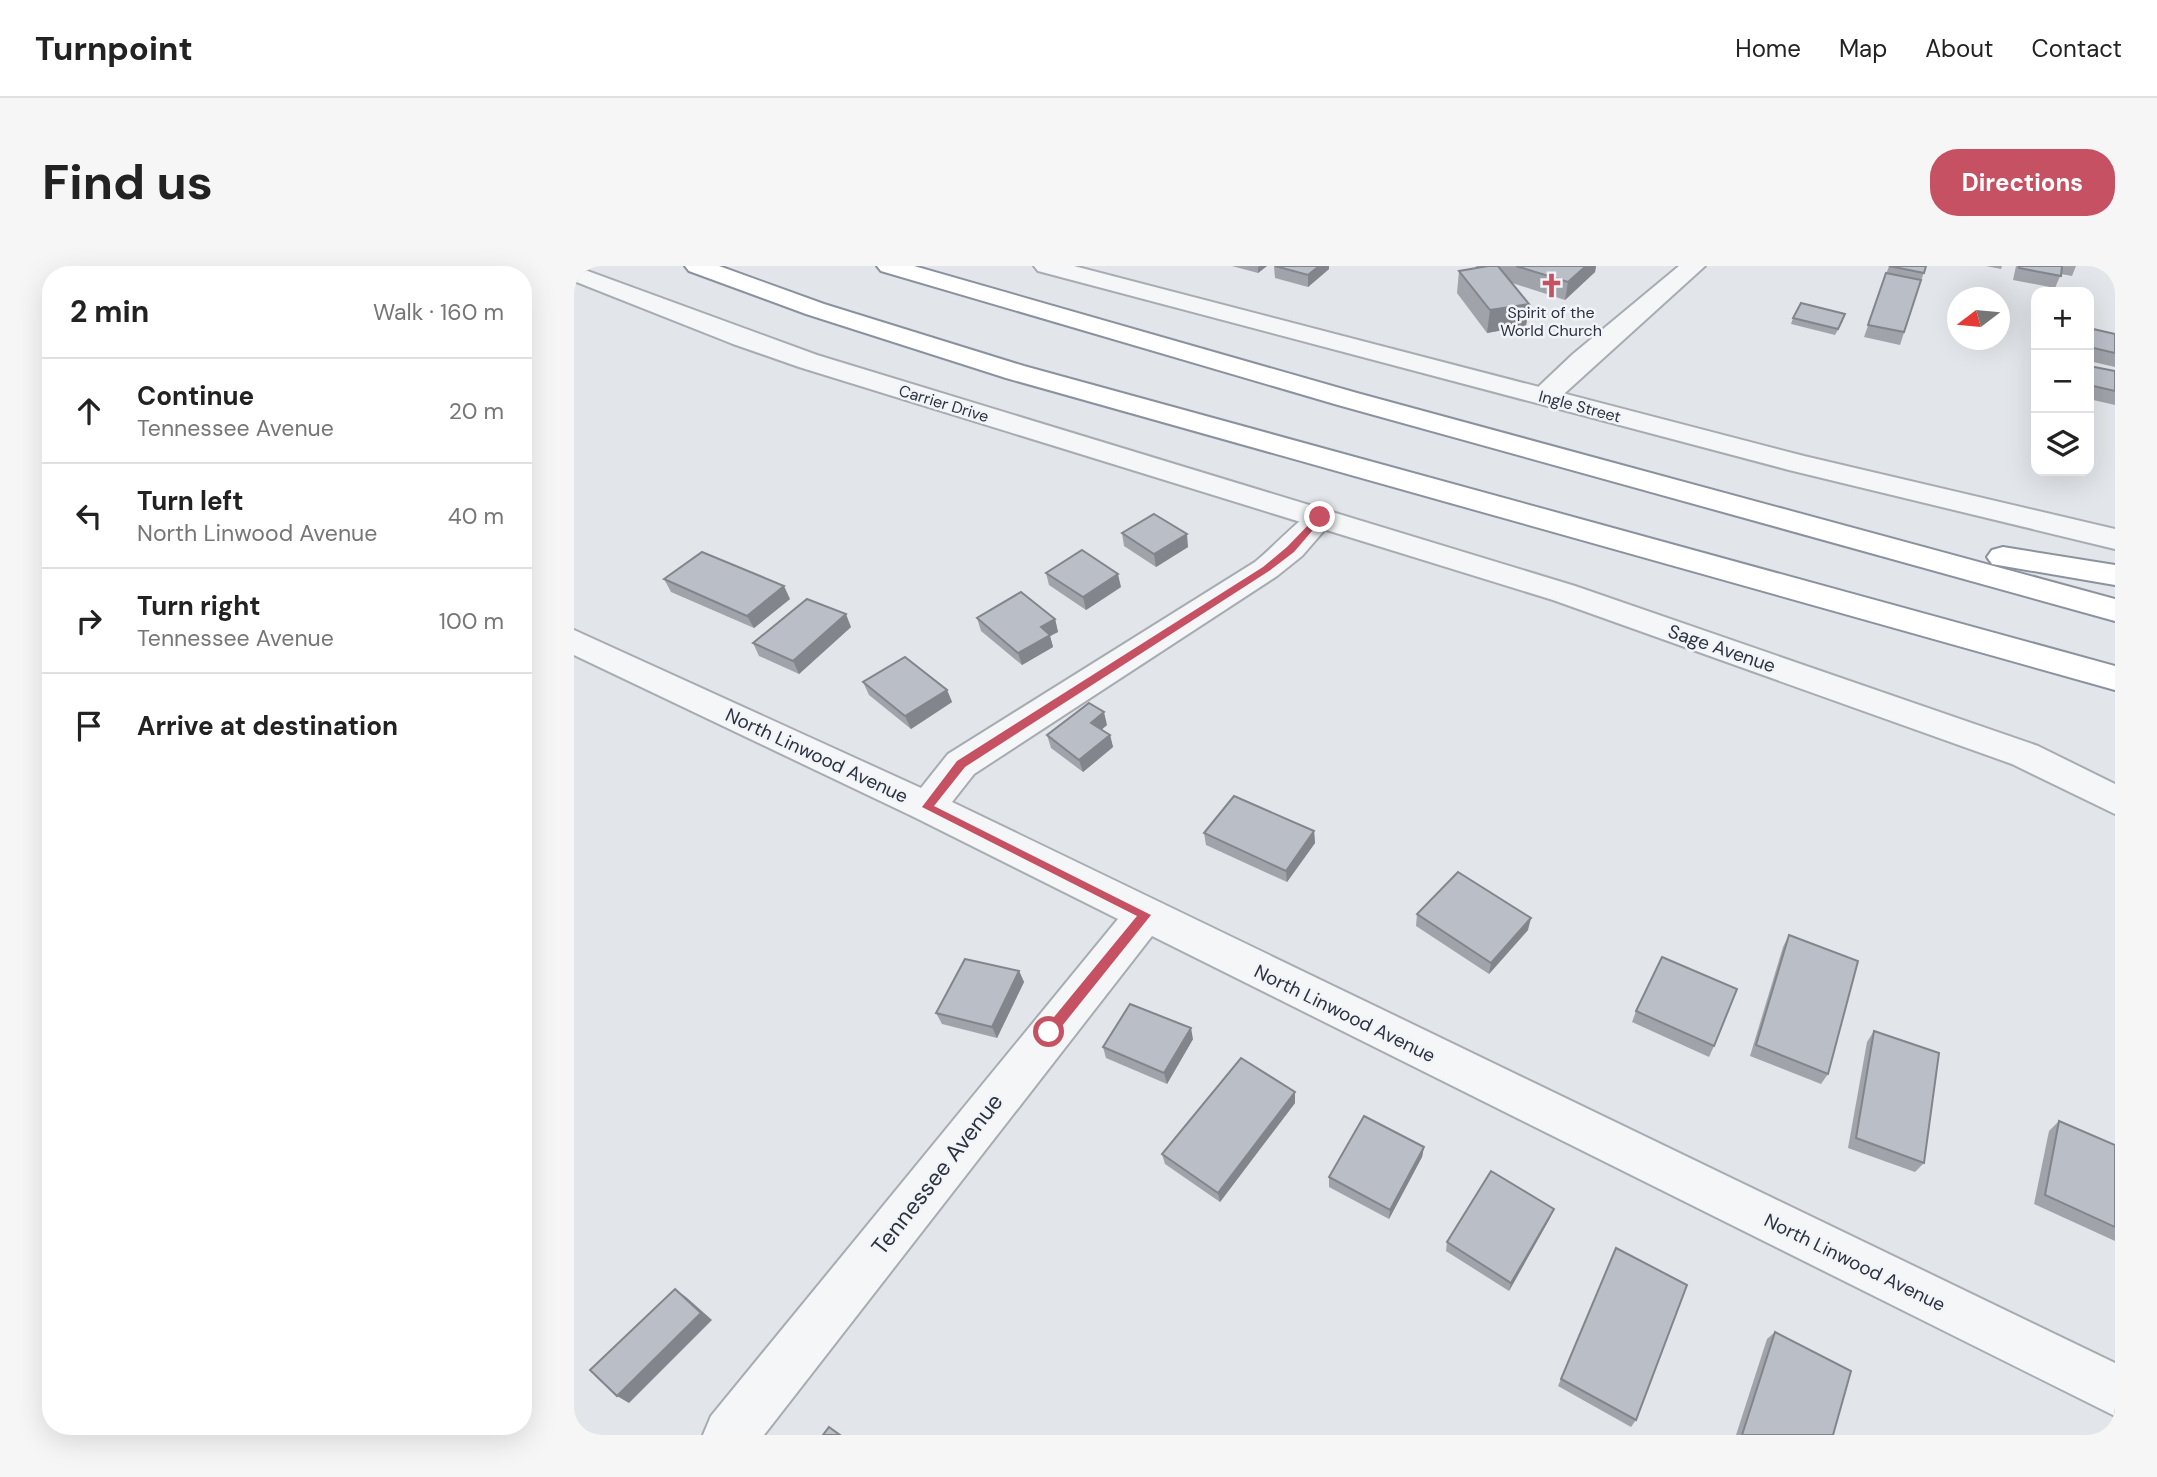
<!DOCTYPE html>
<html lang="en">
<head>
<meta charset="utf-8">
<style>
  body { margin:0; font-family:"DM Sans",sans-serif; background:#f6f6f6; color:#222 }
  .controls { position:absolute; right:21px; top:21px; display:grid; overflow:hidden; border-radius:14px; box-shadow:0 7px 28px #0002 }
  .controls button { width:63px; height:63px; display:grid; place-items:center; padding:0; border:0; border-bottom:2px solid #e0e0e0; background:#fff; color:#222; font:35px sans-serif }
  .compass { position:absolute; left:1373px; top:21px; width:63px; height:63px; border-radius:50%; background:#fff; box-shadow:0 7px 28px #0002; rotate:254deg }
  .stop { position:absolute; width:21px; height:21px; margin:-16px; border:5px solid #c55162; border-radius:50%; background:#fff }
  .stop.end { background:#c55162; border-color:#fff; box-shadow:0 2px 7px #0008 }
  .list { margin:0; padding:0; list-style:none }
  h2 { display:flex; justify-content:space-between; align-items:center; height:91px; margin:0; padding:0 28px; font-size:30px }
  h2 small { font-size:23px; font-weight:400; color:#767676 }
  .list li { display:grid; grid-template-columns:46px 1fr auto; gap:21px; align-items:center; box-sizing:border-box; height:105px; padding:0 28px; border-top:2px solid #e0e0e0 }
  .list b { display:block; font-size:26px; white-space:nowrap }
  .list p { margin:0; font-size:23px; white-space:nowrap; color:#767676 }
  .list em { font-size:23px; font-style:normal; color:#767676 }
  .icon { flex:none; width:38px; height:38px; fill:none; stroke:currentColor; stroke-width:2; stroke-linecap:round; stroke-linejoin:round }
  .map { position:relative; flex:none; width:1541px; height:1169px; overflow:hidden; border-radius:28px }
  header { display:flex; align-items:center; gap:42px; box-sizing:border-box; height:98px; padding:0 35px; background:#fff; border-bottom:2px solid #e0e0e0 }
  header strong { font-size:33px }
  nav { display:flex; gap:38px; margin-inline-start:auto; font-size:24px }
  .intro { display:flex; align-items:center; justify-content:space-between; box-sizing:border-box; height:168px; padding:0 42px }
  h1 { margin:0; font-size:49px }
  .button { padding:18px 32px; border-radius:28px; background:#c55162; color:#fff; font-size:24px; font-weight:700 }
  main { display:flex; gap:42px; padding:0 42px }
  aside { flex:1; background:#fff; border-radius:28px; box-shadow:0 7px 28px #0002 }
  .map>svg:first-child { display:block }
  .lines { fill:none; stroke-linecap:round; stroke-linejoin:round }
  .minor-casing { stroke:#a7acb3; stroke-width:4 }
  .tertiary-casing { stroke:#a7acb3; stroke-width:4 }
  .motorway-casing { stroke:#8b929f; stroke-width:4 }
  .minor { fill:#f5f6f8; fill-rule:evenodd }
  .tertiary { fill:#f5f6f8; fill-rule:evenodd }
  .motorway { fill:#fff; fill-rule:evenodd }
  .wall { fill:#a0a3aa }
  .shaded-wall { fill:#82858b }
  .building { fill:#babec6; stroke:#82858b; stroke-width:2 }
  .route { fill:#c55162 }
  .labels { text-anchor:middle; stroke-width:5; stroke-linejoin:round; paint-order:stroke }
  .far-poi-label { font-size:16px; fill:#2b3340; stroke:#f2f4f7 }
  .far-street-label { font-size:16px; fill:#2b3340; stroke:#f2f4f7 }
  .street-label { font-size:19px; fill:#2b3340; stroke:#f2f4f7 }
  .near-street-label { font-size:23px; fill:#2b3340; stroke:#f2f4f7 }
</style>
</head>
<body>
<header>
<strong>Turnpoint</strong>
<nav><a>Home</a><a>Map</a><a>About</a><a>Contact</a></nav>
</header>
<div class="intro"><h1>Find us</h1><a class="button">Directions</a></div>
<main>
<aside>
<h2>2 min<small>Walk · 160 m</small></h2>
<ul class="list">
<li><svg class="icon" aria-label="ahead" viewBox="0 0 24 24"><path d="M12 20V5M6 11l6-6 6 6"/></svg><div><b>Continue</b><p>Tennessee Avenue</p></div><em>20 m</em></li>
<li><svg class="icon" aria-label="left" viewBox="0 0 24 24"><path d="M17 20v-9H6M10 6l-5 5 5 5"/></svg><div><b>Turn left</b><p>North Linwood Avenue</p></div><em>40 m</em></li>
<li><svg class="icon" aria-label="right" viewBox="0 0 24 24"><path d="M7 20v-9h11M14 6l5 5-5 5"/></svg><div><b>Turn right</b><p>Tennessee Avenue</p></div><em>100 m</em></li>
<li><svg class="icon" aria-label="arrive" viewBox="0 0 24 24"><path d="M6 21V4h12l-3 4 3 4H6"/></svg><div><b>Arrive at destination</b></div></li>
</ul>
</aside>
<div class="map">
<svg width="1541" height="1169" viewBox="0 0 1541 1169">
  <rect width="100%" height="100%" fill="#e2e5e9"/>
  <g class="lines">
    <defs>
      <g id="minor">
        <polygon points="1105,0 1131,0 981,136 961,136 958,130 961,124 999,88"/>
        <path d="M746,243L757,245L761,252L728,290L703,310L400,508L378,536L1541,1097V1150L578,670L190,1169H129L137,1150L544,653L340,551L0,389V364L347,522L374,488L681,296C698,283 729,247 746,243Z"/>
      </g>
      <g id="tertiary">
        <polygon points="0,0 243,89 1001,320 1464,480 1541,518 1541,548 1438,498 979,334 225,101 159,78 0,15"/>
        <polygon points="460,0 500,0 1230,190 1541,263 1541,283 1215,204 464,5"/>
      </g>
      <g id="motorway">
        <polygon points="111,0 145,0 250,38 450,100 1541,400 1541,424 432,112 232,48 115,5"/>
        <polygon points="303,0 340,0 783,127 1541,333 1541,355 764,139 307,5"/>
        <polygon points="1429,281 1541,299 1541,319 1418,298 1413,291 1418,284"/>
      </g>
    </defs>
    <use href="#minor" class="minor-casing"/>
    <use href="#tertiary" class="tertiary-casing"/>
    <use href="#motorway" class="motorway-casing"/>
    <use href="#minor" class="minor"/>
    <use href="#tertiary" class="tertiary"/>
    <use href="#motorway" class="motorway"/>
  </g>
  <g class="wall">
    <polygon points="658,0 693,0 684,7"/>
    <polygon points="700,0 755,3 734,21 701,12"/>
    <polygon points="902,0 1022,0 1021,6 991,34 938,17 955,38 952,60 913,67 883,27 885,5 902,2"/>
    <polygon points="1315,0 1352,0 1326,79 1290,71"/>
    <polygon points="1412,0 1428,0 1427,3"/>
    <polygon points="1442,0 1502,0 1498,10 1487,8 1481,22 1439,14"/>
    <polygon points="1219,52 1269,55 1261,69 1217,58"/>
    <polygon points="1515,62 1541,68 1541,101 1515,95"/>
    <polygon points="1515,100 1541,105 1541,139 1515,133"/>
    <polygon points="548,267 614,281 582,301 550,280"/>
    <polygon points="472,307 547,321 512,344 475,319"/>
    <polygon points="90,313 216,333 180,362 97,326"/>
    <polygon points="403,352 481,353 484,366 476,370 479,381 448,399 407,365"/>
    <polygon points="277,361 225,408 185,390 179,377"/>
    <polygon points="289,416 373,424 378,436 337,463 295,429"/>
    <polygon points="533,459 527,464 536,469 539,481 509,506 477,482 473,469"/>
    <polygon points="740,565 741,577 713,616 632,579 630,567"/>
    <polygon points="843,648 954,664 915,708 842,660"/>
    <polygon points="1215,669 1254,808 1247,818 1176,790 1209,681"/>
    <polygon points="445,705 450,716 423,772 368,758 362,747"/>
    <polygon points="1062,745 1140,780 1135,791 1058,756"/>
    <polygon points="1300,765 1350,897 1341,906 1274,882 1293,776"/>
    <polygon points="619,773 593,818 532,792 529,781"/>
    <polygon points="721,826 721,837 646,936 591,898 588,888"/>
    <polygon points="1485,855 1541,879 1541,975 1460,938 1475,865"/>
    <polygon points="850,881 848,891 815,953 755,921 755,911"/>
    <polygon points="976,952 935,1025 872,985 873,976"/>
    <polygon points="1042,982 1062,1154 1057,1161 984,1120"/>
    <polygon points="1201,1066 1259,1169 1162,1169 1193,1073"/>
  </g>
  <g class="shaded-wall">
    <polygon points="686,0 693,0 684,7 684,1"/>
    <polygon points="745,0 755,0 755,3 734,21 734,9"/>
    <polygon points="1012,0 1022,0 1021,6 991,34 994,16"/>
    <polygon points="955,38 952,60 913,67 916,44"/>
    <polygon points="613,268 614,281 582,301 580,288"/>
    <polygon points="544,308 547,321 512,344 509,331"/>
    <polygon points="210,320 216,333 180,362 173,350"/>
    <polygon points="272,348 277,361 225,408 219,395"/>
    <polygon points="481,353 484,366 476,370 479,381 448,399 444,387 467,361"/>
    <polygon points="373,424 378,436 337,463 331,450"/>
    <polygon points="530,446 533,459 520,470 517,457"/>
    <polygon points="536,469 539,481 509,506 505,494"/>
    <polygon points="740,565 741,577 713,616 712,605"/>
    <polygon points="957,652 954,664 915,708 917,697"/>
    <polygon points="445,705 450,716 423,772 418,761"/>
    <polygon points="617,762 619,773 593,818 590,807"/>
    <polygon points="721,826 721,837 646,936 644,927"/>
    <polygon points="850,881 848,891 815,953 816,944"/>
    <polygon points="980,943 976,952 935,1025 937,1017"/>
    <polygon points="101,1023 112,1031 138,1054 55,1137 43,1130"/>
  </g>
  <g class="building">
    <polygon points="701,0 745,0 734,9"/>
    <polygon points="914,0 924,0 955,38 916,44 885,5"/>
    <polygon points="942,0 1012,0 994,16"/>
    <polygon points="1315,0 1352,0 1350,7"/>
    <polygon points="1445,0 1488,0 1487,10 1445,2"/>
    <polygon points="1312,7 1347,14 1330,66 1294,59"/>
    <polygon points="1227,37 1271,48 1264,63 1219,52"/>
    <polygon points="1515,62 1541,68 1541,87 1515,81"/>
    <polygon points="1515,100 1541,105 1541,125 1515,119"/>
    <polygon points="580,248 613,268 580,288 548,267"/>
    <polygon points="508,284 544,308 509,331 472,307"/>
    <polygon points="128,286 210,320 173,350 90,313"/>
    <polygon points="447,326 481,353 467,361 476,369 444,387 403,352"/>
    <polygon points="233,333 272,348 219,395 179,377"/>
    <polygon points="331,391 373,424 331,450 289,416"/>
    <polygon points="515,437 530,446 517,457 536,469 505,494 473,469"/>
    <polygon points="660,530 740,565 712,605 630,567"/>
    <polygon points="884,606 957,652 917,697 843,648"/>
    <polygon points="1215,669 1284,695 1254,808 1182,779"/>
    <polygon points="1088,691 1163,723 1140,780 1062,745"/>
    <polygon points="391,693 445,705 418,761 362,747"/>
    <polygon points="556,738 617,762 590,807 529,781"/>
    <polygon points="1300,765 1365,787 1350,897 1282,872"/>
    <polygon points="667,792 721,826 644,927 588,888"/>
    <polygon points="790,850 850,881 816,944 755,911"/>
    <polygon points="1485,855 1541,879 1541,961 1471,929"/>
    <polygon points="917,905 980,943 937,1017 873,976"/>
    <polygon points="1042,982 1113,1019 1062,1154 987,1113"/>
    <polygon points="101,1023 127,1047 43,1130 16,1104"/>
    <polygon points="1201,1066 1277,1105 1259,1169 1168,1169"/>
    <polygon points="255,1161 266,1169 249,1169"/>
  </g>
  <polygon class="route" points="743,250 750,251 720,286 695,305 391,501 360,540 577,649 480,770 471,770 471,762 563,650 348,541 383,495 689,301 713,281"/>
  <defs>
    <symbol id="church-bare" viewBox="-9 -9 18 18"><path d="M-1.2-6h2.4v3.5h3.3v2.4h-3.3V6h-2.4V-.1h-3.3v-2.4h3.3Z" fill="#c55162" stroke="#f2f4f7" stroke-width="2.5" paint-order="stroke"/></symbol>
  </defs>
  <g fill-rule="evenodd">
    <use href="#church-bare" x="960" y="2" width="35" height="35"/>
  </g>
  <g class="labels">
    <g class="far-poi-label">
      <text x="977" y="52">Spirit of the<tspan x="977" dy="18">World Church</tspan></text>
    </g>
    <g class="far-street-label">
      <text transform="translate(370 137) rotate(17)" y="6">Carrier Drive</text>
      <text transform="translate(1006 140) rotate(15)" y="6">Ingle Street</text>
    </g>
    <g class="street-label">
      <text transform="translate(1148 382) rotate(19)" y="7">Sage Avenue</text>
      <text transform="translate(243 489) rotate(25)" y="7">North Linwood Avenue</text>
      <text transform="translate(771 747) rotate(26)" y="7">North Linwood Avenue</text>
      <text transform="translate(1281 996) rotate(26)" y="7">North Linwood Avenue</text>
    </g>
    <g class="near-street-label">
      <text transform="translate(363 908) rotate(-52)" y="8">Tennessee Avenue</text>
    </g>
  </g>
</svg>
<div class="controls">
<button>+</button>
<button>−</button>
<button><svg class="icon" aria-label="layers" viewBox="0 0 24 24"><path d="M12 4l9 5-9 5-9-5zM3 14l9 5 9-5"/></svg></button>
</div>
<svg class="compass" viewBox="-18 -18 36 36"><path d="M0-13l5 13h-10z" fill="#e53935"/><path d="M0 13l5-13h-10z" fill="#767676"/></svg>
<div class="stop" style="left:475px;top:766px"></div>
<div class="stop end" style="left:746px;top:251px"></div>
</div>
</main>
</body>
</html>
